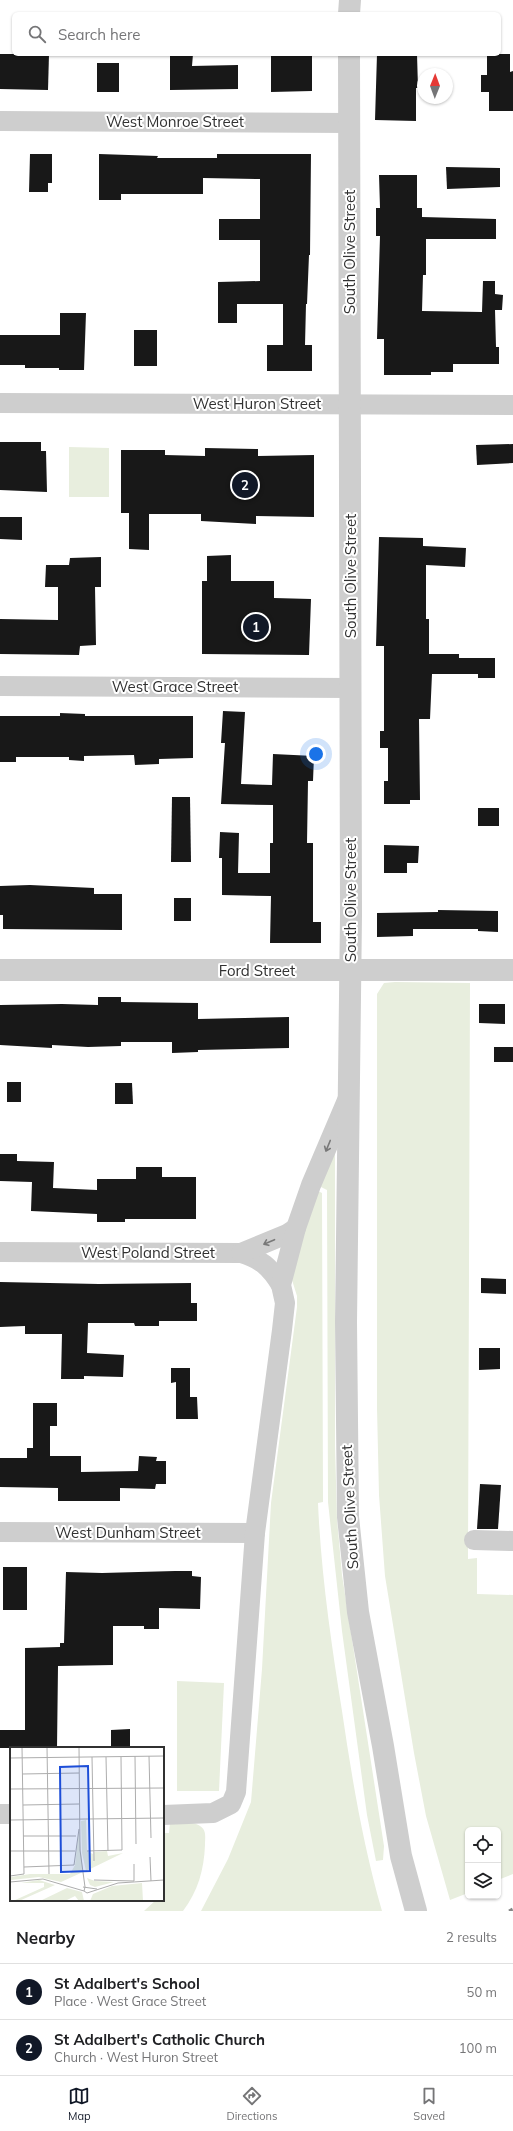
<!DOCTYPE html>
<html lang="en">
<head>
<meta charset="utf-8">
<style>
  body { margin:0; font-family:Mulish,sans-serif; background:#f2f2f2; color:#202124 }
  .controls { position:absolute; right:12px; bottom:12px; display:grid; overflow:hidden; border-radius:6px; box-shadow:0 1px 3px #0004 }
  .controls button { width:36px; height:36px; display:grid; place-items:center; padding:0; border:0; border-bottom:1px solid #e0e0e0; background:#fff; color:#202124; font:20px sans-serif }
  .compass { position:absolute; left:417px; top:68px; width:36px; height:36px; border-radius:50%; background:#fff; box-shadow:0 1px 3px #0004; rotate:1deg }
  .you { position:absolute; left:316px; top:754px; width:14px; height:14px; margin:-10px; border:3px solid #fff; border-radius:50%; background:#1a73e8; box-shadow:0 0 0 6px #1a73e833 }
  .badge { display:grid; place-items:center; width:26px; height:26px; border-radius:50%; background:#111827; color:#fff; font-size:13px; font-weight:700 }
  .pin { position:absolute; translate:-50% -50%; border:2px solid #fff; box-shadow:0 1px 4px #0006 }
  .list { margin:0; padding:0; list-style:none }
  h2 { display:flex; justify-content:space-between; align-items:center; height:52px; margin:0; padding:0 16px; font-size:17px }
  h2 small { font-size:13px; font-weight:400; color:#757577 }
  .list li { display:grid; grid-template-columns:26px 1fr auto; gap:12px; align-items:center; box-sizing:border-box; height:56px; padding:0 16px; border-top:1px solid #e0e0e0 }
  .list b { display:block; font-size:15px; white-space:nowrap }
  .list p { margin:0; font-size:13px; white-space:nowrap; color:#757577 }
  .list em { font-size:13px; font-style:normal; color:#757577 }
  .icon { flex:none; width:22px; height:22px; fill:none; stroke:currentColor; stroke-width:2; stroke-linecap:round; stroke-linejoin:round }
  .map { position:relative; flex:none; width:513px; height:1911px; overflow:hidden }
  .search { position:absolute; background:#fff; box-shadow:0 1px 3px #0004; left:12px; right:12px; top:12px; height:44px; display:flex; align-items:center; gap:10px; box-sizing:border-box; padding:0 14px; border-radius:6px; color:#757577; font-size:15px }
  .sheet { height:164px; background:#fff }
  nav { display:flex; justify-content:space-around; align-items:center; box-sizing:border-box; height:56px; border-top:1px solid #e0e0e0; background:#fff; font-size:11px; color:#757577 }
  nav a { display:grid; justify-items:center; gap:2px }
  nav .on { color:#111827 }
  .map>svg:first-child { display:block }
  .green { fill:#e8eede }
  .building { fill:#181818 }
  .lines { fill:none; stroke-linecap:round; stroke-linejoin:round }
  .minor { stroke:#cecece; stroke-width:20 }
  .tertiary { stroke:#cecece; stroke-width:22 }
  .rail { stroke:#868686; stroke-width:3; stroke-dasharray:4 3; stroke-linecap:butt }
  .oneway { stroke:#787878 }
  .labels { text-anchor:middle; stroke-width:4; stroke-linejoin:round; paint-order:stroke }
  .street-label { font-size:15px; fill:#313131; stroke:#fff }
  .inset-road { fill:none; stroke:#adadad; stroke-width:1 }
  .view { fill:#1d4ed8; fill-opacity:0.15; stroke:#1d4ed8; stroke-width:2 }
  .inset-edge { fill:none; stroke:#313131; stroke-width:2 }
</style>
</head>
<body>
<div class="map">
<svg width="513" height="1911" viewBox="0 0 513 1911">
  <rect width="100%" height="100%" fill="#fff"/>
  <g class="green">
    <polygon points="69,447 109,448 109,497 69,497"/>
    <polygon points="395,982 470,983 468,1559 477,1558 477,1594 513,1595 513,1874 498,1880 498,1830 468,1830 468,1893 450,1900 426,1816 414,1753 385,1576 379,1495 377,1408 377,994 384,983"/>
    <polygon points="335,1152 335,1445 337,1519 342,1575 384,1846 383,1860 376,1861 367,1815 342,1631 328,1502 327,1190 319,1186"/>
    <path d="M318,1191L322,1193L323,1502L318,1503C321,1573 331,1642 342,1711C352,1779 363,1845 382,1911H201L228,1859L251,1802L262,1669L271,1503L297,1307V1296L292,1280L302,1235Z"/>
    <polygon points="177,1681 224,1683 219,1791 177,1791"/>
    <path d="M170,1823C178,1823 193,1821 200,1826C207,1830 205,1838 205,1845C204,1870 198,1891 183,1911H144L156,1900H163V1833H169Z"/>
  </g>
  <g class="building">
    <polygon points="0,54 49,54 48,90 0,89"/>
    <polygon points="170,54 193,54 192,66 238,65 238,89 170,90"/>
    <polygon points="271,54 312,54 312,91 271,92"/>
    <polygon points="377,54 417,54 418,88 416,88 416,121 375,120"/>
    <polygon points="487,54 510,54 510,72 513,71 513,111 489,111 489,92 481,92 481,75 487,75"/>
    <rect x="97" y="63" width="22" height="29"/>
    <polygon points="30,154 52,154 52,183 48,183 48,192 29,192"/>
    <polygon points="99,154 158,156 157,158 217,158 217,154 311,154 310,255 309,255 307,304 306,304 305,345 312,345 312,371 267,371 267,345 283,345 283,304 237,304 237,323 218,323 218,282 260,281 260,240 219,240 219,219 260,219 260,179 203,178 203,194 121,194 121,200 99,200"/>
    <polygon points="446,167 500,168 500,187 447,189"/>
    <polygon points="379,175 417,175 417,208 422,208 422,217 496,219 496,239 426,239 426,275 423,275 422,311 482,312 483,281 495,281 495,294 503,295 502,310 495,310 496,347 499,347 499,364 453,364 453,372 431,372 431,375 384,375 384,339 377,339 380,236 376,236 376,208 380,208"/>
    <polygon points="60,313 86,313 84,370 59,370 59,368 25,368 25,365 0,365 0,335 60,335"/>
    <rect x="134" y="330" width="23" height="36"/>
    <polygon points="0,442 41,442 41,451 46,451 47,492 0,490"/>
    <polygon points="513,444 513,463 477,465 476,445"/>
    <polygon points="205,448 258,449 258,456 314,455 314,517 256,516 256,524 201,521 201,514 149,514 149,550 129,549 129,513 121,513 121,450 165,450 165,455 205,456"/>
    <polygon points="0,517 22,517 22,540 0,539"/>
    <polygon points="379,537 423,538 423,546 466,548 465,567 426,565 426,619 429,619 429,654 459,654 459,658 495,658 495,678 478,678 478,674 432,674 430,719 419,719 420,800 410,800 410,804 384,804 384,781 388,781 388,748 380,748 380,731 384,731 384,646 376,646"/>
    <polygon points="231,555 231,581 274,581 274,598 311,599 309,655 202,654 202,581 207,581 207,556"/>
    <polygon points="101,557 101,587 95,587 96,645 80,646 79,655 0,654 0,619 58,620 58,587 45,587 46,565 69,565 70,558"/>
    <polygon points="223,711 245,712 241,784 272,785 273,754 314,756 313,781 308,781 307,843 313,843 313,922 321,922 321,943 270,943 271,896 222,895 222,858 219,858 220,832 239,833 238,873 270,873 270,843 273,843 273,805 221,804 225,743 221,743"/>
    <polygon points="60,713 85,714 85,716 193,716 193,758 159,759 159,764 135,765 134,755 84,756 84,761 69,760 69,757 16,757 16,762 0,762 0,716 60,716"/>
    <polygon points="172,797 190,797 191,862 171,862"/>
    <rect x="478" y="808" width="21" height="18"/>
    <polygon points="384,845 419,846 418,863 407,863 407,873 384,873"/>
    <polygon points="30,885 94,888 94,894 122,894 122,930 3,929 3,915 0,915 0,886"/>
    <rect x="174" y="898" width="17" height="23"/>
    <polygon points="438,910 498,911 498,932 478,931 478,929 413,929 413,936 377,937 377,913 438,912"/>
    <polygon points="98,997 121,997 121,1002 198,1003 198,1019 289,1017 289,1048 198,1050 198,1052 172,1053 172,1042 121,1042 121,1046 88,1047 52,1045 52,1048 0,1045 0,1005 62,1004 98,1005"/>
    <polygon points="479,1004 505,1004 505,1024 479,1023"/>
    <rect x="494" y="1047" width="19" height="15"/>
    <rect x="7" y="1082" width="14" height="20"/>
    <polygon points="115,1083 132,1083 133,1104 115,1104"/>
    <polygon points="0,1154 17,1154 17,1161 54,1162 53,1188 97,1190 97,1179 136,1179 136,1167 162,1167 162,1177 196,1177 196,1219 125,1219 125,1222 97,1222 97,1214 31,1211 32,1182 0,1181"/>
    <polygon points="481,1278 506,1279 506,1294 481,1293"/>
    <polygon points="0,1282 99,1284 191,1283 191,1303 197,1303 197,1321 159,1321 159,1326 135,1326 134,1323 88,1323 87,1353 124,1355 123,1377 84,1376 84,1379 61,1379 62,1334 25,1334 25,1326 0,1327"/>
    <polygon points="479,1348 500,1348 500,1369 479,1370"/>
    <polygon points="171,1368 190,1368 190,1397 197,1397 198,1419 176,1419 176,1382 171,1383"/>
    <polygon points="33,1403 57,1403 57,1426 50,1426 50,1456 81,1456 81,1472 138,1471 139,1456 157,1457 156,1461 166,1461 166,1484 156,1484 155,1489 120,1488 120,1501 58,1501 58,1488 0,1487 0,1458 27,1458 27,1448 33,1448"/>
    <polygon points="480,1484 501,1485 498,1529 477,1529"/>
    <rect x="3" y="1567" width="24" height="43"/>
    <polygon points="175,1571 192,1571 192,1576 201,1577 200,1609 159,1608 159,1629 144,1629 144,1626 113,1626 113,1665 58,1666 57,1748 0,1748 0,1730 25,1730 25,1648 60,1647 60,1643 64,1643 66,1572 102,1573"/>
    <polygon points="130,1729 130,1748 111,1748 111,1730"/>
  </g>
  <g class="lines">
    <g class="minor">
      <polyline points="0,121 349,123"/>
      <polyline points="0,403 513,405"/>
      <polyline points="0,686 351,688"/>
      <path d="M0,1252L241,1253C261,1259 270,1267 281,1285"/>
      <polyline points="241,1253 287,1234 296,1228"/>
      <polyline points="0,1532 255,1533"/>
      <polyline points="474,1540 513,1541"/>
      <polyline points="0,1814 11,1814"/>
      <polyline points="163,1815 213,1813 231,1804 236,1792 255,1533 282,1330 285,1303 281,1285 296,1228 311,1185 348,1098"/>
    </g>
    <g class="tertiary">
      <polyline points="349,14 350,0"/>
      <polyline points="349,54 351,915 346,1322 348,1517 358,1612 383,1746 401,1856 416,1911"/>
      <polyline points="0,970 513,970"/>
    </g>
    <polyline class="rail" points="509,1911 513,1909"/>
  </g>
  <defs><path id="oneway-shaft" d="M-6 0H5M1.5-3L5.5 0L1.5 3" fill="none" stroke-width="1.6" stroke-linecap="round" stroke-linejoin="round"/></defs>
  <g class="oneway">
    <use href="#oneway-shaft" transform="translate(328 1146) rotate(112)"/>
    <use href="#oneway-shaft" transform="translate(269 1242) rotate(157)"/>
  </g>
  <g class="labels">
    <g class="street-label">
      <text x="175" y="127">West Monroe Street</text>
      <text transform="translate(350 252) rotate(-90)" y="5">South Olive Street</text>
      <text x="257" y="409">West Huron Street</text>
      <text transform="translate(351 576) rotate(-90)" y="5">South Olive Street</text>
      <text x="175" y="692">West Grace Street</text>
      <text transform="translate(351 900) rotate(-90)" y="5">South Olive Street</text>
      <text x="257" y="976">Ford Street</text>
      <text x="148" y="1258">West Poland Street</text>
      <text transform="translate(350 1507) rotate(-93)" y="5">South Olive Street</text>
      <text x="128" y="1538">West Dunham Street</text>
    </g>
  </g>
  <g transform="translate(10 1747)">
    <rect width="154" height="154" fill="#fff"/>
    <path d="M76,73L77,104L83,107V116L84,105L97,104L98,109L113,106L76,124L72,106L71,74ZM69,83L73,125L51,135L29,130L1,133V130L20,127H60L65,118ZM77,131L85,134L104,135L85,140L80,138ZM29,133L45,138L9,154H3L34,140V136H11ZM132,136L133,154H80L83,147L102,139ZM57,141L72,145L74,154H69L65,149L55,154H30Z" fill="#e8eede"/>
    <path class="inset-road" d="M37,0L39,127M69,0L70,103L75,140M125,9L126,97M139,9L141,91M82,10L84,114M96,10L98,104M0,11L154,9M12,27L69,26M0,42L154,41M13,58L69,57M0,73L154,71M13,89H66M0,104H65M77,104L112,103L111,10M140,110L141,134M14,120L64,118L69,82M0,129L14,127L12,0M84,133L124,134V117M0,135L33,132L74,144M73,140L87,142M75,140L74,144L77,146L108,136L154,133"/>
    <path class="view" d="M78,19L80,124L51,125L50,20Z"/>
    <rect width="154" height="154" class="inset-edge"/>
  </g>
</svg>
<div class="controls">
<button><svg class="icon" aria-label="locate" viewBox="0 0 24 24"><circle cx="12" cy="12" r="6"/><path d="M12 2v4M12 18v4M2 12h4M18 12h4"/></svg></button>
<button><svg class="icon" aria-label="layers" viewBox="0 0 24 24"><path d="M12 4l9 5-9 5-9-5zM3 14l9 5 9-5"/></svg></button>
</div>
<svg class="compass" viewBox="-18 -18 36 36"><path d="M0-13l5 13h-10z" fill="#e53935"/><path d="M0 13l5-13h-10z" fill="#757577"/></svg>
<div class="you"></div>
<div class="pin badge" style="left:256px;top:627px">1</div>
<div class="pin badge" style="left:245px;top:485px">2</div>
<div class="search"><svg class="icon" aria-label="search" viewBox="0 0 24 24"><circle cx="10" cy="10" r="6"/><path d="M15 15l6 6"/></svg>Search here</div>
</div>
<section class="sheet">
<h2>Nearby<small>2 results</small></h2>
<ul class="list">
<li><span class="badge">1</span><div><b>St Adalbert's School</b><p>Place · West Grace Street</p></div><em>50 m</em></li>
<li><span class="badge">2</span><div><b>St Adalbert's Catholic Church</b><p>Church · West Huron Street</p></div><em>100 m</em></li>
</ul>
</section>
<nav>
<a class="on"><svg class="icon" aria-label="map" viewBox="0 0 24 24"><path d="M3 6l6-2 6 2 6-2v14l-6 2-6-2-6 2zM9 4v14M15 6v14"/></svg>Map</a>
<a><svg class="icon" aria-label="directions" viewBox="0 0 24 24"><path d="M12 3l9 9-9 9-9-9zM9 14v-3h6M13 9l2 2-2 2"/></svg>Directions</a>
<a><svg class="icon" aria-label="saved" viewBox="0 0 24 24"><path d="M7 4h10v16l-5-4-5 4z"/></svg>Saved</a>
</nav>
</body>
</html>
